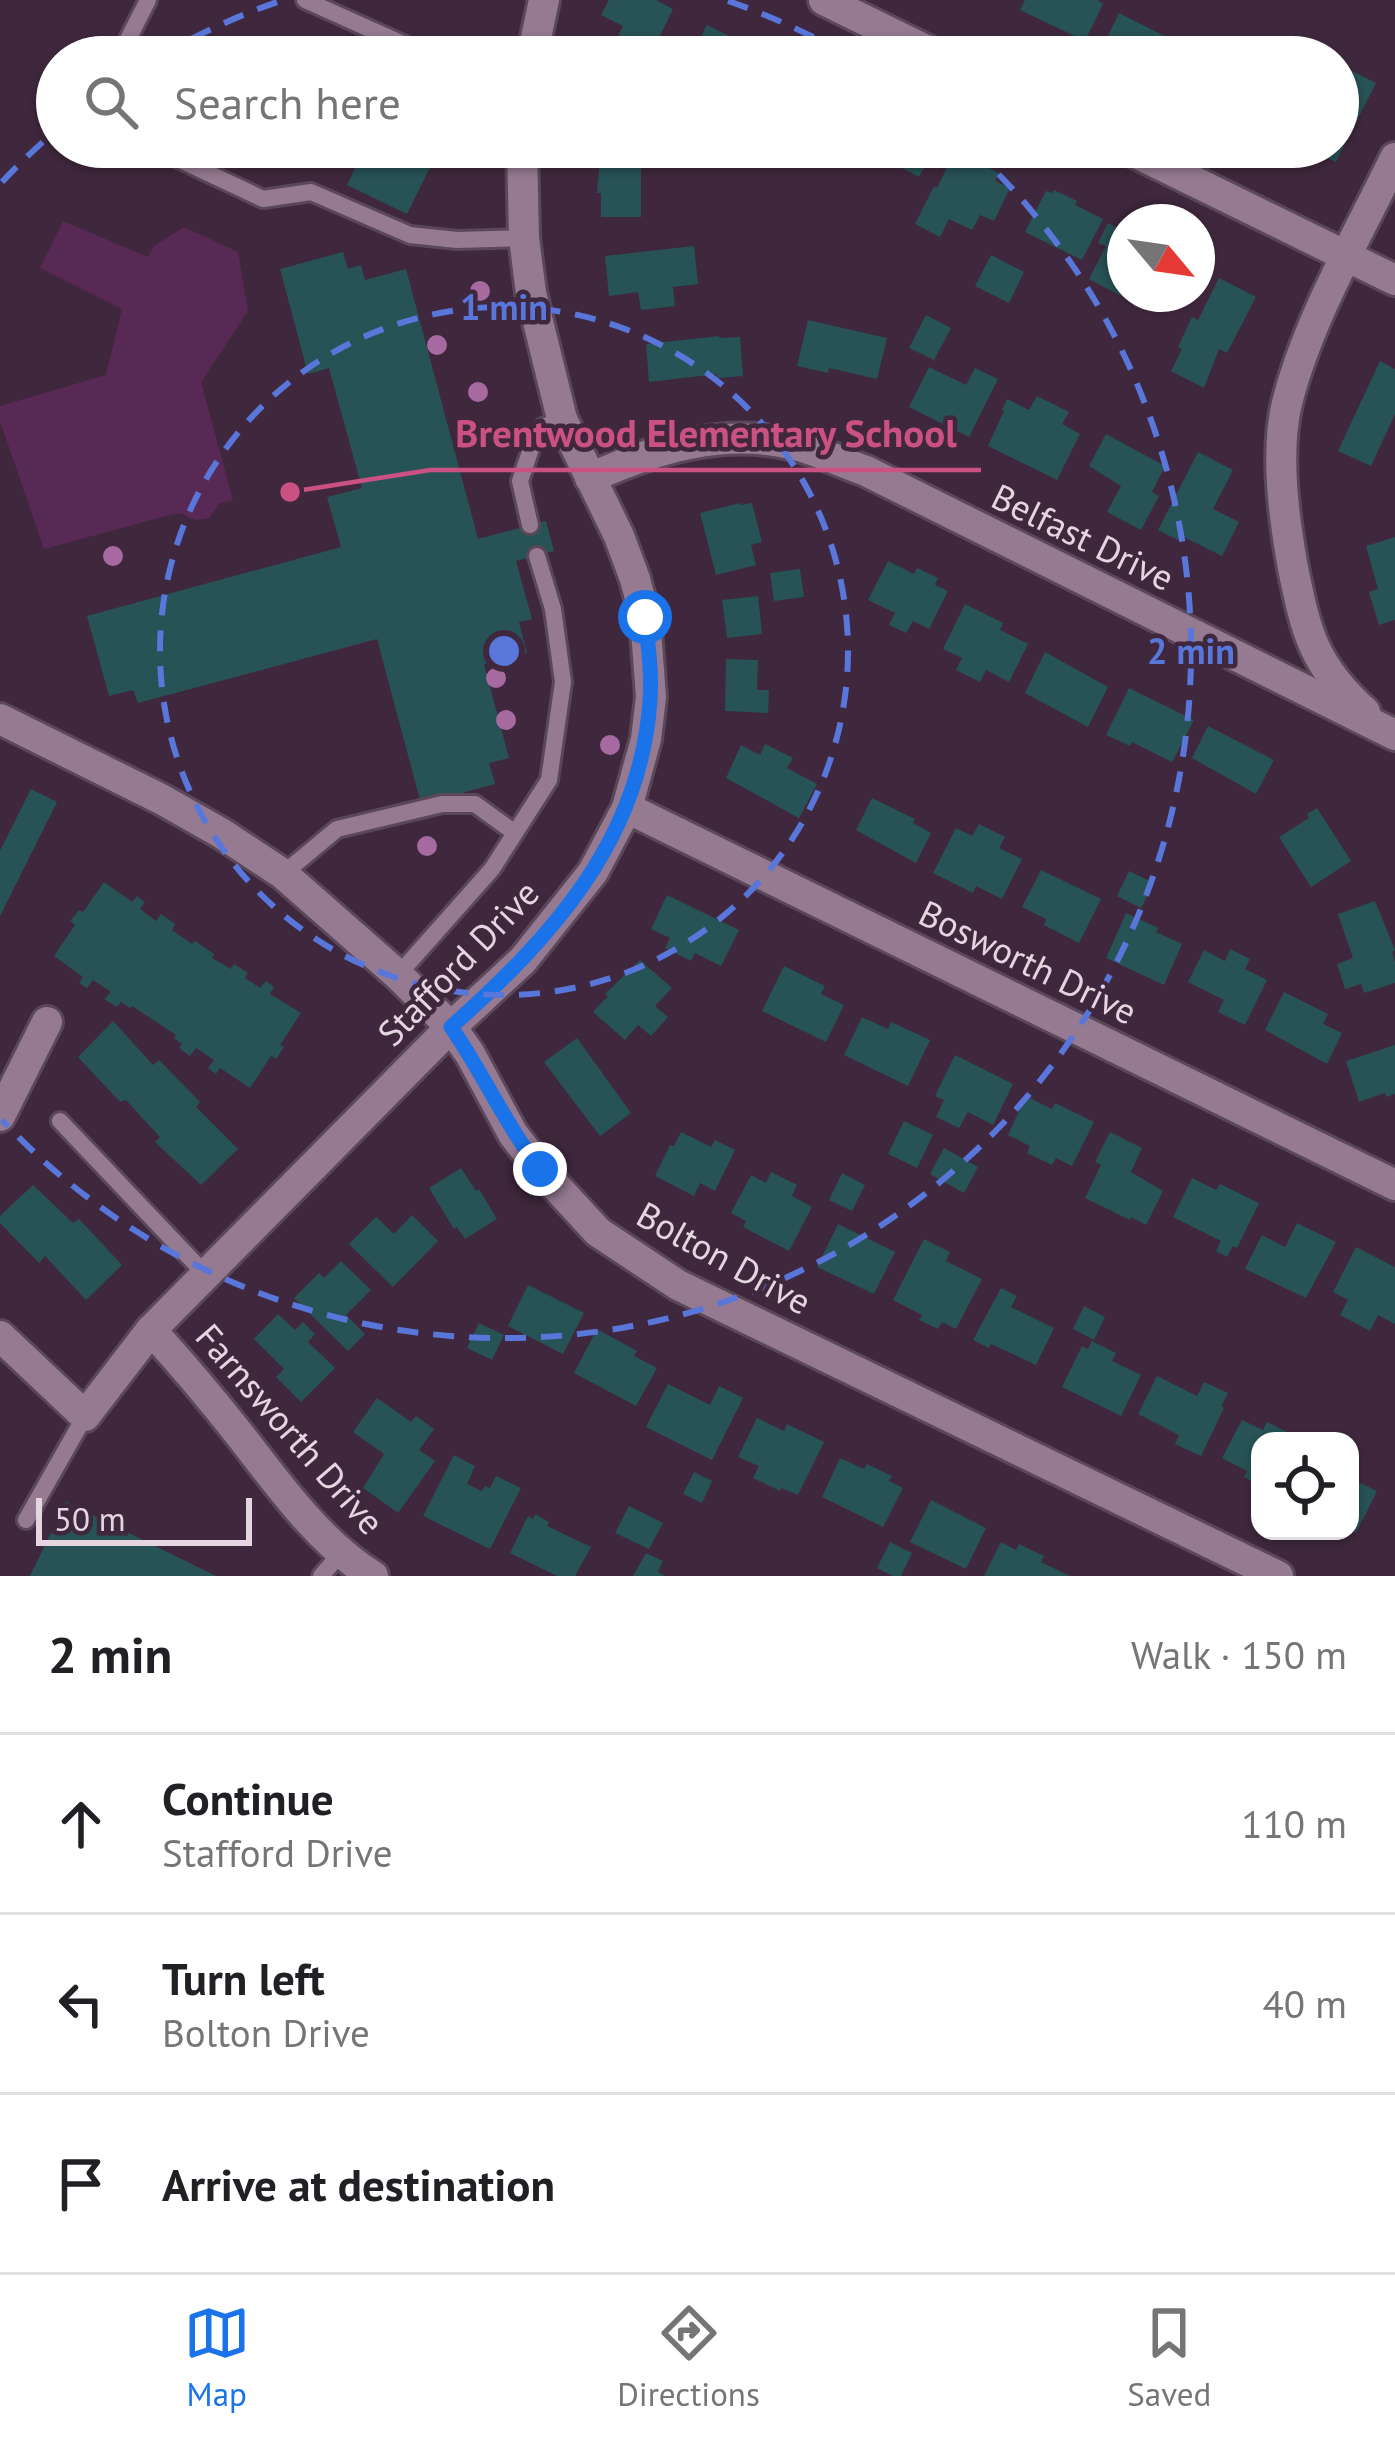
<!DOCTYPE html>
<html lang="en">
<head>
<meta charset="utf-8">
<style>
  body { margin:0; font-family:"PT Sans",sans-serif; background:#f6f6f6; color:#202124 }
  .controls { position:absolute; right:36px; bottom:36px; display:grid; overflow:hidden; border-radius:24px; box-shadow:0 3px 9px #0004 }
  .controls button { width:108px; height:108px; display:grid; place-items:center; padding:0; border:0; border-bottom:3px solid #e0e0e0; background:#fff; color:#202124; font:60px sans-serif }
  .compass { position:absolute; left:1107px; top:204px; width:108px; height:108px; border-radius:50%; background:#fff; box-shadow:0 3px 9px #0004; rotate:119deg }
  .scale { position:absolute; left:36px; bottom:30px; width:216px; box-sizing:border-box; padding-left:12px; border:6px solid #e4d5e1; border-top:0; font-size:33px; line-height:42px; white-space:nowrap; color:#e4d5e1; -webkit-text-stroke:9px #3f283d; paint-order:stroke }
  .stop { position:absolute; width:36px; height:36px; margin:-27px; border:9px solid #1a73e8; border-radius:50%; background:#fff }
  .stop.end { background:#1a73e8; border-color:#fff; box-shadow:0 3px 12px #0008 }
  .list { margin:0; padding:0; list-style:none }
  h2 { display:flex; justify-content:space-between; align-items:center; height:156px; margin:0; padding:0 48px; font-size:51px }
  h2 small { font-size:39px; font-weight:400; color:#757577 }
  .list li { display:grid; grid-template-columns:78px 1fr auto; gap:36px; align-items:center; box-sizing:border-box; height:180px; padding:0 48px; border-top:3px solid #e0e0e0 }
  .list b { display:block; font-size:45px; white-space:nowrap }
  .list p { margin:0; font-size:39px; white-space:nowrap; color:#757577 }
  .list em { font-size:39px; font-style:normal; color:#757577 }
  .icon { flex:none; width:66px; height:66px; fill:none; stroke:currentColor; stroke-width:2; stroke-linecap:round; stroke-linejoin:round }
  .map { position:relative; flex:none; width:1395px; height:1576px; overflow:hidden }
  .search { position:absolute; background:#fff; box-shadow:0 3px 9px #0004; left:36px; right:36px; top:36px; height:132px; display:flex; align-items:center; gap:30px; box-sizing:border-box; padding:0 42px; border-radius:66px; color:#757577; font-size:45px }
  .sheet { height:696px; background:#fff }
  nav { display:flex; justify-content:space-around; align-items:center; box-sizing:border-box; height:168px; border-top:3px solid #e0e0e0; background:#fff; font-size:33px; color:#757577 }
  nav a { display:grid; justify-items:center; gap:6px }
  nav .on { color:#1a73e8 }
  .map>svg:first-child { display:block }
  .green { fill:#582954 }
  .building { fill:#275256 }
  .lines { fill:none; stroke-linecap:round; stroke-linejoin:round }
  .service-casing { stroke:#5a4758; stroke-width:22 }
  .minor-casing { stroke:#5a4758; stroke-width:36 }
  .service { stroke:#957a91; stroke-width:16 }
  .minor { stroke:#957a91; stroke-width:30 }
  .tree { fill:#a669a0 }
  .route { stroke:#1a73e8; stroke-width:15 }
  .ring { fill:none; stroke:#5976db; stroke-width:6; stroke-dasharray:21 15 }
  .labels { text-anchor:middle; stroke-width:9; stroke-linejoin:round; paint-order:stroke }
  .street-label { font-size:36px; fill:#e4d5e1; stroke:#3f283d }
  .centre { fill:#5976db; stroke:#3f283d; stroke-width:6 }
  .ring-label { font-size:36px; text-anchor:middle; font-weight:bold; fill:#5976db; stroke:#3f283d; stroke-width:9; stroke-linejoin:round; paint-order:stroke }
  .leader { fill:none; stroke:#cc5183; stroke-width:4.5 }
  .callout-dot { fill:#cc5183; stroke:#3f283d; stroke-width:4.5 }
  .callout-label { font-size:39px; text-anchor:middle; font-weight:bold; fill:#cc5183; stroke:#3f283d; stroke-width:9; stroke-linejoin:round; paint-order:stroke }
</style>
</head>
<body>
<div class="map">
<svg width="1395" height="1576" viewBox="0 0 1395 1576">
  <rect width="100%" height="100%" fill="#3f283d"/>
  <path class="green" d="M63,221L148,257L154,246L184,227L238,252L248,311L201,382L233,500L220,503L209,518C197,521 191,520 182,513L170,515L44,549L0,421V406L106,375L122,309L40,268Z"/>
  <g class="building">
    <polygon points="609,0 656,0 673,9 650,57 614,57 609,54 623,26 601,15"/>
    <polygon points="1025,0 1098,0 1103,4 1085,41 1020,10"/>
    <polygon points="1119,13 1188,48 1183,57 1109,57 1100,52"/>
    <polygon points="707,25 771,57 691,57"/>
    <polygon points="1212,37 1242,52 1256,57 1203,57"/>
    <polygon points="1338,64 1376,83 1336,162 1305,147 1338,147"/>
    <polygon points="365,147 440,147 407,214 347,185"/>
    <polygon points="601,147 641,147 641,217 601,217 601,193 597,193"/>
    <polygon points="861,147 935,147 919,177"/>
    <polygon points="955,151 999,173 995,181 1010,188 994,221 980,215 972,230 949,219 940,237 915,224 934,186 937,188"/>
    <polygon points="1054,190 1077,201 1075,205 1103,219 1082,260 1025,232 1046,191 1052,193"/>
    <polygon points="1108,223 1125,232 1125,294 1154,294 1146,309 1089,279 1106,246 1098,243"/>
    <polygon points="694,246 698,284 673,287 675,306 641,310 638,292 609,296 605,256"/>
    <polygon points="343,252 348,269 361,265 365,280 406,269 478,539 546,521 554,551 516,561 532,619 519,622 527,653 484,664 509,758 489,763 495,784 421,804 377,639 138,703 133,690 109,696 87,616 341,547 327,497 362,488 329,368 308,374 280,269"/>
    <polygon points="991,255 1024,272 1009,303 975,286"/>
    <polygon points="1219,278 1256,297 1227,353 1219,349 1204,388 1171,371 1182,349 1178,347 1192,317 1198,320"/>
    <polygon points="926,315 951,328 934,360 909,348"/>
    <polygon points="808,320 887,338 877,379 829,368 828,373 797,366"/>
    <polygon points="719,336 719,338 740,337 743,376 717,378 717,374 649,382 646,344"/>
    <polygon points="1380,361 1395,369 1395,414 1371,466 1338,451"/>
    <polygon points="929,367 966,385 975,368 998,379 969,437 909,407"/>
    <polygon points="1037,396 1069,412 1062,424 1080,434 1057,480 988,446 1004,411 1002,410 1007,399 1029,410"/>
    <polygon points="1106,434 1165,466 1152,492 1159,496 1141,530 1107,512 1121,486 1089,466"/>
    <polygon points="1198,452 1233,470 1213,509 1239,522 1222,556 1184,537 1182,542 1158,530"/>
    <polygon points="740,503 740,505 752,503 762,542 751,545 756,565 716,575 700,513"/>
    <polygon points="1395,537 1395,620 1379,625 1369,592 1378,589 1366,546"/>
    <polygon points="888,561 914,574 917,568 938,578 935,585 948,591 929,629 913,621 906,633 889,625 895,613 868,600"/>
    <polygon points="800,569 804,597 774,601 770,573"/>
    <polygon points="758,596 762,634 727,638 722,600"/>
    <polygon points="965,604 1003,623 1000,630 1028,644 1009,682 986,670 980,682 956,670 962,658 943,649"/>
    <polygon points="1045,652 1108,687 1088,727 1025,693"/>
    <polygon points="726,659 758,660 757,690 769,690 768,713 725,711"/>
    <polygon points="1129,688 1194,720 1172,762 1132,742 1130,746 1106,735"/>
    <polygon points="1208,726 1274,760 1256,794 1192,758"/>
    <polygon points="765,744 793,758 787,768 817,784 799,818 726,778 741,745 760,755"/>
    <polygon points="31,789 57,802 0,916 0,851"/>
    <polygon points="872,798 915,819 913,823 931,833 916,863 856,830"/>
    <polygon points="1317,808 1351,861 1311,887 1279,837 1309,818 1307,814"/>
    <polygon points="979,824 1005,837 999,848 1022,859 1002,899 976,886 973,893 933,873 956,828 972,836"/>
    <polygon points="1041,870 1101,899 1079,943 1044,925 1046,919 1022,907"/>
    <polygon points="1129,871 1154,883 1141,908 1117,896"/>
    <polygon points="104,882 132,902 137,896 145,902 140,909 156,921 161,914 175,924 172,930 192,944 195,941 214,954 212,958 231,969 234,964 248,973 245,978 260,988 266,981 274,987 270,994 301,1013 280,1045 284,1047 276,1059 271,1056 250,1088 220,1068 216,1074 208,1068 214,1060 196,1048 190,1056 179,1048 182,1044 174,1038 176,1035 132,1006 130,1008 121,1002 117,1007 104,999 111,992 93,980 87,988 79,983 83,977 54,956 75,925 70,921 79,910 83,912"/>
    <polygon points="667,895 739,930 721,966 695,953 691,961 665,948 670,938 651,929"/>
    <polygon points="1375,901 1395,950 1392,952 1395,962 1395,983 1364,993 1361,984 1345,989 1337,964 1353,958 1338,914"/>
    <polygon points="1126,913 1158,928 1156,932 1182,944 1164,985 1106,958"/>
    <polygon points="1230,949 1250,959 1245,969 1267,980 1245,1025 1218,1012 1224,1000 1188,982 1204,950 1225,961"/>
    <polygon points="640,960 672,988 655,1006 668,1017 651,1036 638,1025 625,1040 593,1012 608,996 605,994"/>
    <polygon points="784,966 825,986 821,994 844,1005 826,1042 762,1011"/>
    <polygon points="1284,992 1328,1014 1323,1024 1342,1033 1327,1064 1265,1030"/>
    <polygon points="862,1017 888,1029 891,1022 930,1040 908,1086 844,1055"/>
    <polygon points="113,1021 153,1065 159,1060 200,1102 196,1107 238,1149 201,1185 155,1142 160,1137 126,1100 120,1102 78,1057"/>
    <polygon points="577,1038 631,1113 600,1136 544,1062"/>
    <polygon points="1395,1045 1395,1094 1386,1097 1385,1093 1359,1102 1346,1061"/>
    <polygon points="955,1055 1013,1084 993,1125 968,1112 959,1128 936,1117 944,1100 935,1096"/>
    <polygon points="1026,1096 1052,1109 1055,1103 1094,1122 1072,1166 1056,1158 1052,1165 1027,1153 1030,1146 1008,1135"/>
    <polygon points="904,1121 933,1135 917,1168 888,1154"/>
    <polygon points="681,1132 711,1147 715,1140 735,1150 715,1191 700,1183 694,1196 655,1176 670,1145 674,1146"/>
    <polygon points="1110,1132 1142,1148 1131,1172 1163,1191 1146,1225 1131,1217 1130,1220 1085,1198 1101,1165 1095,1162"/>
    <polygon points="944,1148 978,1167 964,1193 930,1174"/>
    <polygon points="461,1168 476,1191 479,1189 497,1219 465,1239 457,1227 454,1229 429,1188"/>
    <polygon points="771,1172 797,1185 792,1196 812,1207 789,1251 743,1227 746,1221 731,1213 751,1175 766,1183"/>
    <polygon points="842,1173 865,1185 852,1211 829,1200"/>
    <polygon points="1192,1178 1216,1190 1220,1184 1259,1203 1237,1248 1233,1246 1227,1257 1216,1251 1221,1241 1173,1217"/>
    <polygon points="33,1185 73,1223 79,1219 122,1265 86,1300 45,1256 39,1263 0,1223 0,1216"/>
    <polygon points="412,1215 438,1241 393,1287 349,1244 376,1217 394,1234"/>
    <polygon points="1297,1223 1336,1242 1306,1298 1245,1269 1262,1235 1285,1247"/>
    <polygon points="838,1224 895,1252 874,1294 817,1267"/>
    <polygon points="924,1239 950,1252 946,1261 982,1279 956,1329 942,1322 938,1329 919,1320 922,1315 893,1300"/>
    <polygon points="1356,1247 1395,1267 1395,1324 1378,1315 1370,1331 1340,1315 1348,1300 1333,1292"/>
    <polygon points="341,1261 371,1290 346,1315 365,1334 348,1351 294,1298 319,1273 324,1278"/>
    <polygon points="528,1285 584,1313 563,1354 508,1326"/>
    <polygon points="1001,1288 1017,1296 1011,1307 1054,1328 1036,1365 991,1344 989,1348 973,1340"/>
    <polygon points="1084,1306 1105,1317 1094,1340 1073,1329"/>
    <polygon points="278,1314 295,1330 303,1322 315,1334 308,1342 335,1368 301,1402 276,1377 284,1369 254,1339"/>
    <polygon points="479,1323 504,1335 492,1360 467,1348"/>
    <polygon points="597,1329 637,1351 634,1356 657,1368 636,1406 574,1373"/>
    <polygon points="1092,1341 1116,1353 1112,1361 1141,1375 1121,1416 1062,1387 1082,1346 1088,1349"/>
    <polygon points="1157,1376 1197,1396 1204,1382 1228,1393 1221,1406 1224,1408 1201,1456 1175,1444 1179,1435 1138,1414"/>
    <polygon points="668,1384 710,1405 719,1386 743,1398 712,1460 646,1427"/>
    <polygon points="377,1398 411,1422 416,1416 434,1429 419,1450 435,1461 398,1513 363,1488 384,1454 353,1432"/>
    <polygon points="757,1418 784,1431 787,1424 824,1442 798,1495 781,1488 780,1491 753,1478 759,1466 738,1457"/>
    <polygon points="1242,1420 1263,1430 1267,1422 1305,1441 1260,1441 1260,1485 1244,1477 1247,1471 1222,1458"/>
    <polygon points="454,1455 475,1466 467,1484 482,1491 485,1486 490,1488 496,1476 521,1488 490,1549 423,1516"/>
    <polygon points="840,1458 864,1469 867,1464 892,1476 889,1481 903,1488 883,1527 822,1497"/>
    <polygon points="694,1472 712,1481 702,1503 683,1494"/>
    <polygon points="1350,1478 1377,1491 1356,1533 1350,1529"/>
    <polygon points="931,1500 986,1528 966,1569 910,1542"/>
    <polygon points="66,1502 216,1576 30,1576"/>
    <polygon points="629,1506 663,1523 649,1549 615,1533"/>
    <polygon points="535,1514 549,1522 547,1526 591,1547 575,1576 557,1576 510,1553 528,1516 533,1519"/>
    <polygon points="890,1542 912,1553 901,1576 893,1576 877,1568"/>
    <polygon points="1001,1542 1016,1550 1019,1544 1044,1556 1041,1562 1070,1576 984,1576"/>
    <polygon points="646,1553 663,1561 658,1572 665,1576 633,1576"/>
  </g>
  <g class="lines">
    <defs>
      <g id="service">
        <polyline points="305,0 432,57"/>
        <polyline points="119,57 148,0"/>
        <polyline points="153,147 263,199 311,192 410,235 457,240 524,238"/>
        <polyline points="530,525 520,481 535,437 543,427 562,419"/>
        <polyline points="283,874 337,829 442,804 475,804 515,833"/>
        <polyline points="398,975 492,869 549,780 563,682 553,609 537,556"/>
        <polyline points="60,1121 207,1276"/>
        <polyline points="26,1520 85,1416"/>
        <polyline points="321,1576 341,1553"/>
      </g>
      <g id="minor">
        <polyline points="824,0 940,57"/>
        <polyline points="532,57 544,0"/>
        <polyline points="1124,147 1395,280"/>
        <path d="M590,478C654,449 725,427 795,445C819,451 843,463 866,471L1395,735"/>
        <path d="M1365,712C1314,666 1306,633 1293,568C1284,518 1275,453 1287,403C1308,319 1358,235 1395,158"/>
        <polyline points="0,719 161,799 221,833 283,874 398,975 451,1027 470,1054 513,1134 540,1169 598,1232 678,1285 1278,1576"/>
        <polyline points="627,808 1395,1185"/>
        <polyline points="0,1116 47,1022"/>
        <path d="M151,1330C183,1365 214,1402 243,1439C281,1488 320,1543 373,1576"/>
        <polyline points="0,1336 85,1416 151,1330 451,1027 523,960 593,872 627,808 646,739 651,697 645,617 635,579 619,536 562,419 531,293 524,238 522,147"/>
      </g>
    </defs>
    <use href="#service" class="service-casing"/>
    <use href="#minor" class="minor-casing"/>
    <use href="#service" class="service"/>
    <use href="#minor" class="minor"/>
  </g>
  <g class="tree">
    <circle cx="480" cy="291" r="10"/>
    <circle cx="437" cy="345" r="10"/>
    <circle cx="478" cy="392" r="10"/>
    <circle cx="113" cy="556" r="10"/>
    <circle cx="496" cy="678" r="10"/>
    <circle cx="506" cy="720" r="10"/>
    <circle cx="610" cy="745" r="10"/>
    <circle cx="427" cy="846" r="10"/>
  </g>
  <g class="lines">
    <path class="route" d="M540,1169C505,1124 483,1073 451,1027C551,938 641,840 650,700C652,672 648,645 645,617"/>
  </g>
  <g class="ring">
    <circle cx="504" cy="651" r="344"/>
    <path d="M2 182A687 687 0 0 1 53 133M160 56A687 687 0 0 1 280 1M728 1A687 687 0 0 1 848 56M973 149A687 687 0 1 1 2 1120"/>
  </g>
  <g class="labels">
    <g class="street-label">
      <text transform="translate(1083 537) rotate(26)" y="13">Belfast Drive</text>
      <text transform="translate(1028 962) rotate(26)" y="13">Bosworth Drive</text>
      <text transform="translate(458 963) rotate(-46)" y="13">Stafford Drive</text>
      <text transform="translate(724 1258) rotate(29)" y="13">Bolton Drive</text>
      <text transform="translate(290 1429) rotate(49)" y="13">Farnsworth Drive</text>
    </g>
  </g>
  <circle cx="504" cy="651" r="18" class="centre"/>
  <g class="ring-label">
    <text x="504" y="320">1 min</text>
    <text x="1191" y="664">2 min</text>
  </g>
  <path class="leader" d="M290 492L430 470H981"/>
  <circle class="callout-dot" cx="290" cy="492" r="12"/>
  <g class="callout-label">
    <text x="706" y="447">Brentwood Elementary School</text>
  </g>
</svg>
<div class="controls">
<button><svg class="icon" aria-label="locate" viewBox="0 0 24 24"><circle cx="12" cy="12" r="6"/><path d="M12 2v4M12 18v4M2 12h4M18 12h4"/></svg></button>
</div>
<svg class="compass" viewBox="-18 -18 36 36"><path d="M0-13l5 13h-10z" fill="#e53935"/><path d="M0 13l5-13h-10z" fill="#757577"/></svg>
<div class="scale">50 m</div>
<div class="stop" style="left:645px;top:617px"></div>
<div class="stop end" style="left:540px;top:1169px"></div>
<div class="search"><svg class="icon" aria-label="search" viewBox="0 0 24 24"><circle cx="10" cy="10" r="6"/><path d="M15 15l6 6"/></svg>Search here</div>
</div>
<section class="sheet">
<h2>2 min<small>Walk · 150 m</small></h2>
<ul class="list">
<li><svg class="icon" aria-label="ahead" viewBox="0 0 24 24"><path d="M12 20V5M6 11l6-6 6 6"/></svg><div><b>Continue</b><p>Stafford Drive</p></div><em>110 m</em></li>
<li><svg class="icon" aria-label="left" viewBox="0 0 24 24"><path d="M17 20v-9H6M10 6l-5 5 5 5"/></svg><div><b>Turn left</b><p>Bolton Drive</p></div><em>40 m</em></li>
<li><svg class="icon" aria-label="arrive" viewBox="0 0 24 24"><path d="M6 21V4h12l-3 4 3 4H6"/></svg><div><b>Arrive at destination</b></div></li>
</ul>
</section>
<nav>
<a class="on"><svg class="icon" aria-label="map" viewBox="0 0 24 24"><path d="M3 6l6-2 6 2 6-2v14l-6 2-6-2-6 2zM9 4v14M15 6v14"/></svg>Map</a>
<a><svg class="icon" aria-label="directions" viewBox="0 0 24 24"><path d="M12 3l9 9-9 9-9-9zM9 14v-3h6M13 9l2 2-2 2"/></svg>Directions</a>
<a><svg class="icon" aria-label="saved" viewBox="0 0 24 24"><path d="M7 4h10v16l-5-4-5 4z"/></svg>Saved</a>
</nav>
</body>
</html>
